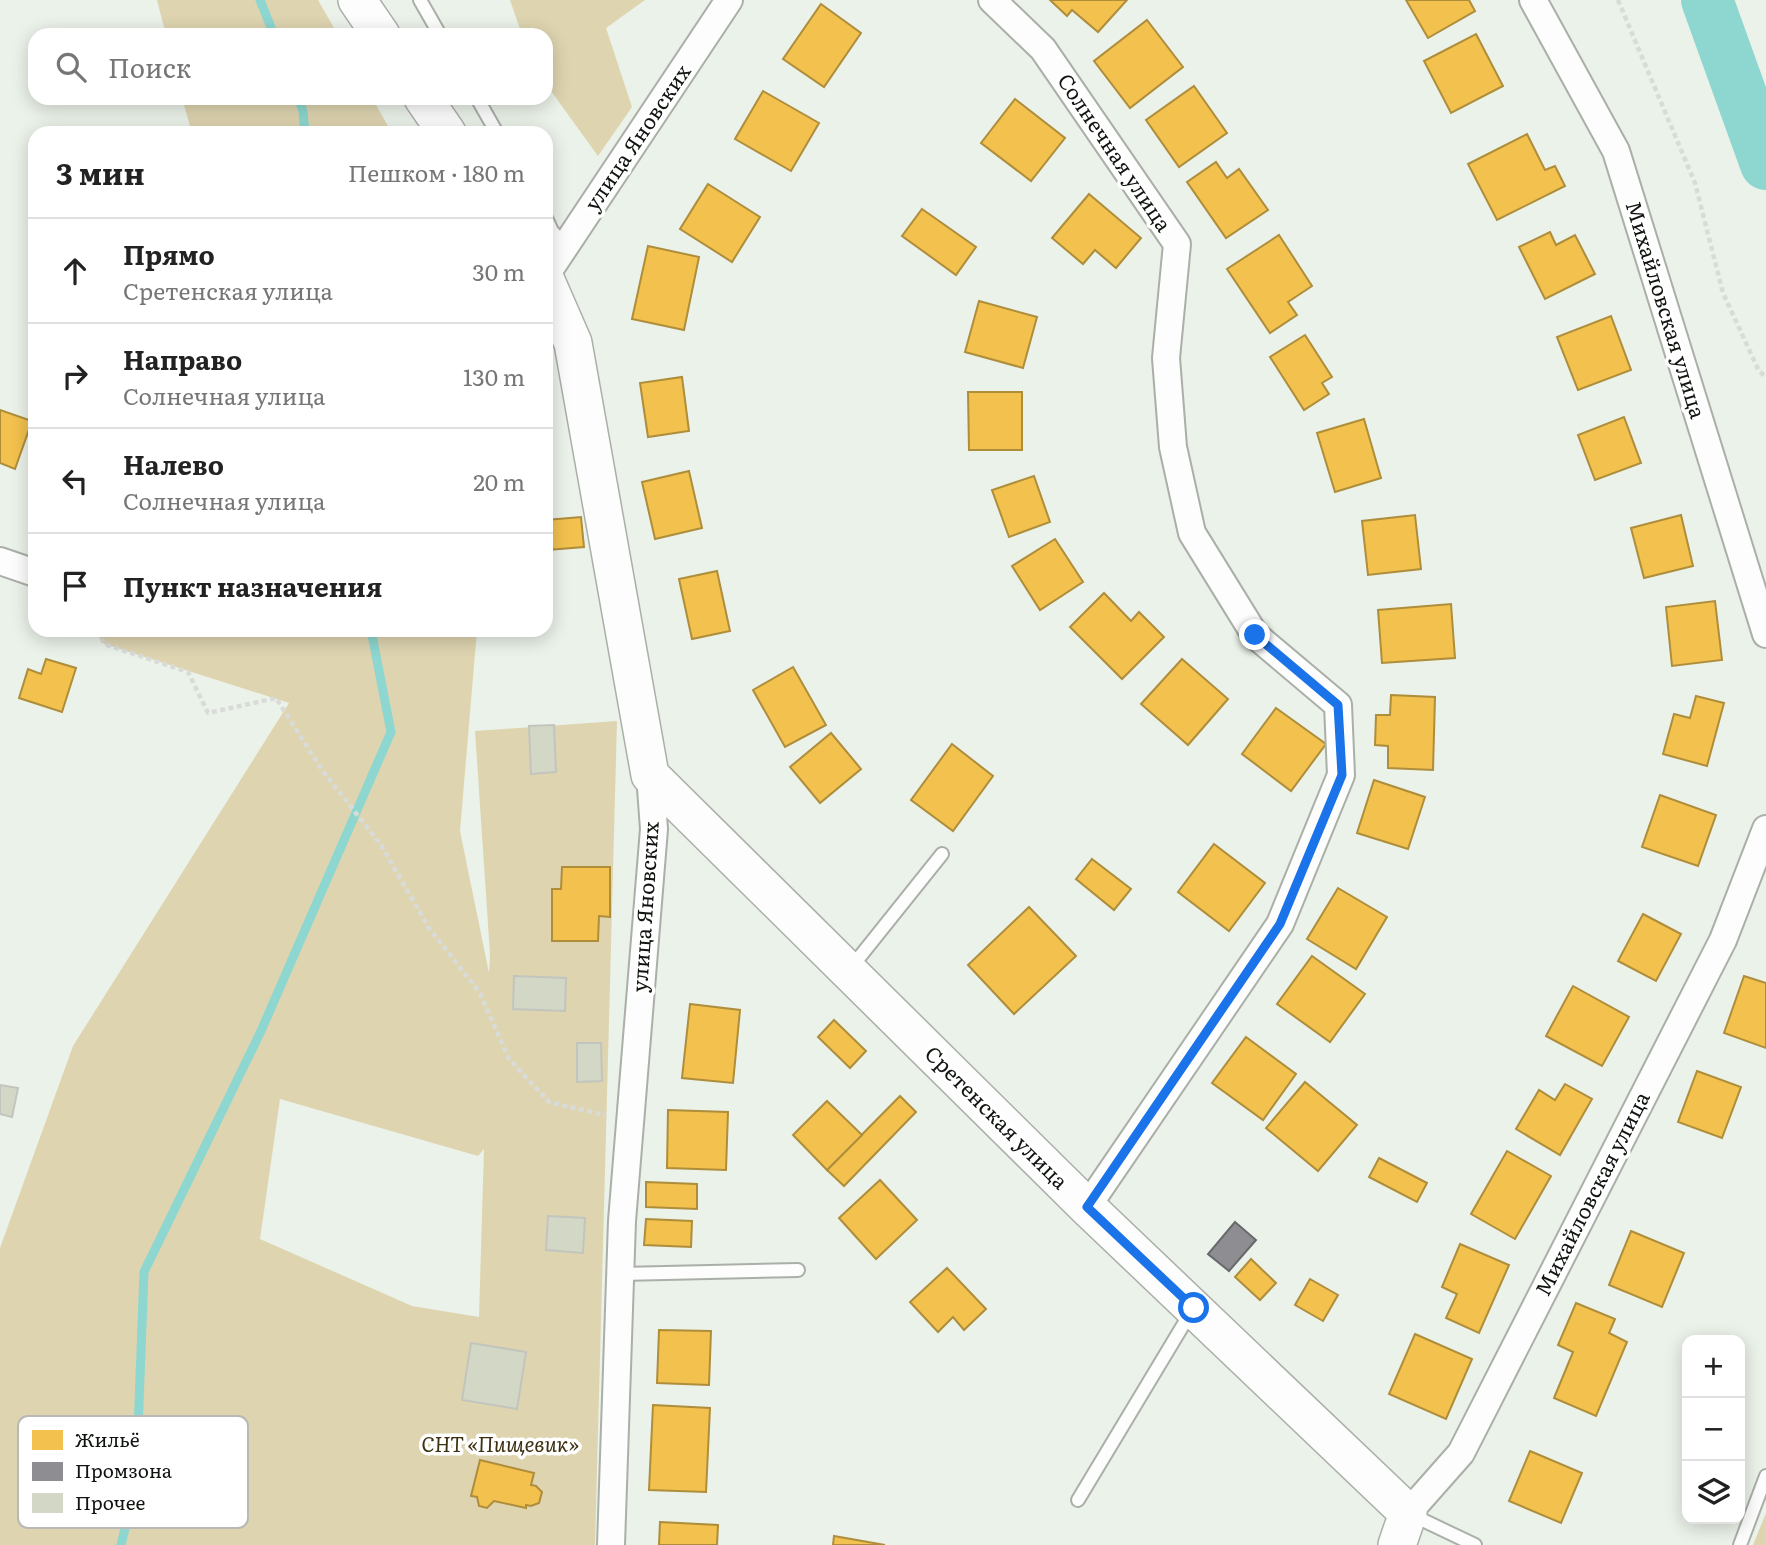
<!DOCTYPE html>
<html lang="ru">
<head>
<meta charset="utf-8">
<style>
  body { margin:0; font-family:Literata,serif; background:#f2f2f2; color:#222 }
  .controls { position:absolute; right:21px; bottom:21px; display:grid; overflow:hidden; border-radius:14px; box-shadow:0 4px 18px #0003 }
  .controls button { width:63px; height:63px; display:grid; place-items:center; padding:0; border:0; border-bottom:2px solid #e0e0e0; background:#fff; color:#222; font:35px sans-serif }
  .stop { position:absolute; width:21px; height:21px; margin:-16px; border:5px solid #1a73e8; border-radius:50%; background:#fff }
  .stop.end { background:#1a73e8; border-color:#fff; box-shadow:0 2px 7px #0008 }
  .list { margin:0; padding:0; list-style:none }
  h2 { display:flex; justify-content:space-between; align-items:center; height:91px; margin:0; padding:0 28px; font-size:30px }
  h2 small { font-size:23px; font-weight:400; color:#767676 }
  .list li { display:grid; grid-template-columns:46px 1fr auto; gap:21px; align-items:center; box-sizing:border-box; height:105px; padding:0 28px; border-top:2px solid #e0e0e0 }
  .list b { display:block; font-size:26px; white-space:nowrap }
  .list p { margin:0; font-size:23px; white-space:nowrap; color:#767676 }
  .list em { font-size:23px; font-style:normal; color:#767676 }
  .icon { flex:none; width:38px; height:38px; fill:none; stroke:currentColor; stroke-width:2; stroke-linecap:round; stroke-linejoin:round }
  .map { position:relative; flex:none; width:1766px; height:1545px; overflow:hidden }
  .search { position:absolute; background:#fff; box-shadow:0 4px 18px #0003; left:28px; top:28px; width:525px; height:77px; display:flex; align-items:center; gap:18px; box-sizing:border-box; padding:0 24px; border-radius:21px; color:#767676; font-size:26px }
  .panel { position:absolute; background:#fff; box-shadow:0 4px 18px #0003; left:28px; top:126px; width:525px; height:511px; border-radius:21px }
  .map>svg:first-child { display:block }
  .green { fill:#ded4b0; fill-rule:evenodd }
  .homes { fill:#f2c14e; stroke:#ae8d3b; stroke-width:2 }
  .industry { fill:#8d8d92; stroke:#68696b; stroke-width:2 }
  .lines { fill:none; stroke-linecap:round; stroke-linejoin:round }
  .stream { stroke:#8dd7d0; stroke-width:9 }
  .river { stroke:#8dd7d0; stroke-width:52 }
  .building { fill:#d3d8c6; stroke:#c2c5be; stroke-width:2 }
  .lane-casing { stroke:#aaafa8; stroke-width:16 }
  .street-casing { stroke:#aaafa8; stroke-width:30 }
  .secondary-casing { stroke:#aaafa8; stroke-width:40 }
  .path { stroke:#d9dbd9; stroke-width:4.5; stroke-dasharray:5 3.5; stroke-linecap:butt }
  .lane { stroke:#fcfdfc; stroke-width:12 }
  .street { stroke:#fcfdfc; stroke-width:26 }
  .secondary { stroke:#fcfdfc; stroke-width:37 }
  .route { stroke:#1a73e8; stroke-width:9 }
  .labels { text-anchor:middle; stroke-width:7; stroke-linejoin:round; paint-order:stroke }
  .street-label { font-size:21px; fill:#111510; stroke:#fff }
  .park-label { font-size:21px; font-style:italic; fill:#3d3111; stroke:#fff }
  .key { fill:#fff; stroke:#b8b9b7; stroke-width:2 }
  .key-label { font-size:19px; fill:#111510 }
</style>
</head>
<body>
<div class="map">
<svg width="1766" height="1545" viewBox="0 0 1766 1545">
  <rect width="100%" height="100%" fill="#ebf2e9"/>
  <g class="green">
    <polygon points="157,0 318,0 338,35 166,35"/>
    <polygon points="510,0 645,0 606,28 632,107 598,156 546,84 546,35 522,35"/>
    <polygon points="182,98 372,98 392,133 192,133"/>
    <path d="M94,630H477L460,831L489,973L490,954L475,731L617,721L595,1545H0V1248L73,1046L289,703L104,644ZM280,1099L478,1156L484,1149L479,1317L412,1306L260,1239Z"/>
    <polygon points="1766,1513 1766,1545 1753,1545"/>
  </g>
  <g class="homes">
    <polygon points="1050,0 1127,0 1098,32 1072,10 1067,16"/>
    <polygon points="1406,0 1469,0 1475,11 1428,38"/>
    <polygon points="821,4 861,33 824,87 783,59"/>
    <polygon points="1147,20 1183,67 1130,108 1094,61"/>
    <polygon points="1476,34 1503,86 1451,113 1424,61"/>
    <polygon points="1194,86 1227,133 1179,167 1146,120"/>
    <polygon points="763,91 819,123 791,171 735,139"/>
    <polygon points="1015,99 1065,138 1031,181 981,143"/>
    <polygon points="1527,134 1545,170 1555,166 1565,186 1497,220 1468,164"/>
    <polygon points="1216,162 1227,178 1239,169 1268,210 1226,238 1187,182"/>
    <polygon points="708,184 760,217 732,262 680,229"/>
    <polygon points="1089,194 1141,238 1116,268 1095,250 1083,264 1052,238"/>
    <polygon points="922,209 976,247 956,275 902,236"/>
    <polygon points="1550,232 1556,245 1575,235 1595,274 1545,299 1519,247"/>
    <polygon points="1279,235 1312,286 1288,302 1297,315 1270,333 1227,269"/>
    <polygon points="648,246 699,257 684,330 632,319"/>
    <polygon points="979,301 1037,317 1023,368 965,352"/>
    <polygon points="1611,316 1631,370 1578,390 1557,337"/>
    <polygon points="1305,335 1332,377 1322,383 1329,394 1304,410 1270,357"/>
    <polygon points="682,377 689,431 648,437 640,383"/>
    <polygon points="968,392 1022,392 1022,450 969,450"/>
    <polygon points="0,410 32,421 15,469 0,463"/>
    <polygon points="1624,417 1641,463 1595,480 1578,435"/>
    <polygon points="1364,419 1381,478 1335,492 1317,433"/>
    <polygon points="689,471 702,528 655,539 642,482"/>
    <polygon points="1034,476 1050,522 1009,537 992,490"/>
    <polygon points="1415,515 1421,569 1368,575 1362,521"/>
    <polygon points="1681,515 1693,566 1644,578 1631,528"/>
    <polygon points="581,517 584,547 548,550 546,520"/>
    <polygon points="1055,539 1083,582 1040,610 1012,566"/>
    <polygon points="717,571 730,631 692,639 679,579"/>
    <polygon points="1104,593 1131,621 1139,612 1164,637 1122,679 1070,627"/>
    <polygon points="1715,601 1722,660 1672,666 1666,607"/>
    <polygon points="1451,604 1455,658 1382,663 1378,610"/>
    <polygon points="46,659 76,668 62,712 19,698 28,669 41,674"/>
    <polygon points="1182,659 1228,699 1188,745 1141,704"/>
    <polygon points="793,667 826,725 785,747 753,690"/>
    <polygon points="1391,695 1435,697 1433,770 1388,768 1388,746 1375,745 1376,715 1390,715"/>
    <polygon points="1696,696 1724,703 1707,766 1663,754 1674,714 1690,718"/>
    <polygon points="1276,708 1326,744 1291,791 1242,754"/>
    <polygon points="831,733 861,769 820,803 790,767"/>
    <polygon points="952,744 993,776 953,831 911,800"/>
    <polygon points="1374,780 1425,797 1408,849 1357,833"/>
    <polygon points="1660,795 1716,815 1698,866 1642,847"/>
    <polygon points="1214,844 1265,883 1229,931 1178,892"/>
    <polygon points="1092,859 1131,889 1114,910 1076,879"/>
    <polygon points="562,867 610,867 610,917 599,916 598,941 552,941 552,889 561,889"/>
    <polygon points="1338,888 1387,917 1356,969 1307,939"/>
    <polygon points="1029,907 1076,956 1014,1014 968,965"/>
    <polygon points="1643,914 1681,934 1656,981 1618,961"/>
    <polygon points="1312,956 1365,994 1330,1042 1277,1004"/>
    <polygon points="1744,976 1766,983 1766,1048 1724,1033"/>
    <polygon points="1573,986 1629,1017 1602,1066 1546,1036"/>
    <polygon points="690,1004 740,1010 733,1083 682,1078"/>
    <polygon points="834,1020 866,1051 850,1068 818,1037"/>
    <polygon points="1246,1037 1296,1074 1263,1120 1212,1083"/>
    <polygon points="1697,1071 1741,1087 1722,1138 1678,1122"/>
    <polygon points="1305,1082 1357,1125 1318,1171 1266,1128"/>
    <polygon points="1565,1084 1592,1099 1560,1155 1516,1129 1539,1090 1555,1100"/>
    <polygon points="900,1096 916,1112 844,1186 827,1170"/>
    <polygon points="827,1101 862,1135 827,1170 793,1135"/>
    <polygon points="668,1110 728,1112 726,1170 667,1168"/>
    <polygon points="1507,1151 1551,1176 1515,1239 1471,1214"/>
    <polygon points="1379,1158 1427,1183 1417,1202 1369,1177"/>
    <polygon points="880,1180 917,1220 876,1259 839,1218"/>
    <polygon points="646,1182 697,1184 697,1209 646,1207"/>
    <polygon points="646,1219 692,1221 691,1247 644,1245"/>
    <polygon points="1631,1231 1684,1253 1662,1307 1609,1285"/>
    <polygon points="1460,1244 1509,1265 1479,1333 1446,1318 1457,1294 1442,1287"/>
    <polygon points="1251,1259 1276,1283 1260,1300 1235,1277"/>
    <polygon points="947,1268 986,1309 964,1330 953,1317 938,1332 910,1302"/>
    <polygon points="1310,1279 1338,1295 1323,1321 1295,1305"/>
    <polygon points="1576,1303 1615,1319 1609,1333 1627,1342 1596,1416 1554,1398 1573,1352 1558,1345"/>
    <polygon points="659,1330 711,1331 709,1385 657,1383"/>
    <polygon points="1415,1334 1472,1359 1446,1419 1389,1394"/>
    <polygon points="653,1405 710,1408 706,1492 649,1490"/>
    <polygon points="1530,1451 1582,1473 1561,1523 1509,1501"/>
    <polygon points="480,1460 534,1473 531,1485 536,1486 542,1492 539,1503 531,1506 526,1505 526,1508 494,1501 487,1508 479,1506 477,1497 471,1496"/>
    <polygon points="660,1522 718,1525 717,1545 659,1545"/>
    <polygon points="834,1536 885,1545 833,1545"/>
  </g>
  <polygon class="industry" points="1235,1222 1256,1240 1229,1271 1208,1254"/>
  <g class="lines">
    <g class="stream">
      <polyline points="260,0 274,35"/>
      <polyline points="298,98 303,111 305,133"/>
      <polyline points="121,1545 136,1483 144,1272 261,1031 391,732 371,630"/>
    </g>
    <polyline class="river" points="1707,0 1766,164"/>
  </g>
  <g class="building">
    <polygon points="554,725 556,772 531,774 529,726"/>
    <polygon points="514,976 566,978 565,1011 513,1009"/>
    <polygon points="577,1043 601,1043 602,1081 577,1082"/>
    <polygon points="0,1085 18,1088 12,1117 0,1114"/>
    <polygon points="548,1216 585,1218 583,1253 546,1250"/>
    <polygon points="471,1343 526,1352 517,1409 462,1400"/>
  </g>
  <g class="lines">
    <defs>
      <g id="lane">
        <polyline points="420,0 440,35"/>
        <polyline points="477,98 497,133"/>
        <polyline points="546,218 552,231 566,246"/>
        <polyline points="850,969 942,854"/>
        <polyline points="621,1274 798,1270"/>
        <polyline points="1078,1500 1191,1312"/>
        <polyline points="1412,1515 1475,1545"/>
        <polyline points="1740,1545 1766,1476"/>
      </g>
      <g id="street">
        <polyline points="992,0 1043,49 1177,244 1166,358 1173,447 1192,533 1255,635 1338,705 1341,775 1280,924 1087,1207"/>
        <polyline points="1533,0 1616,151 1766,634"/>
        <polyline points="546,275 729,0"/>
        <polyline points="0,561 35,573"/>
        <polyline points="1408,1513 1461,1453 1723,940 1766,829"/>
        <polyline points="611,1545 622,1221 654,829 650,775"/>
      </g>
      <g id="secondary">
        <polyline points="357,0 381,35"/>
        <polyline points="423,98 447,133"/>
        <polyline points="546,281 573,343 650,775 1087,1207 1408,1513 1397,1545"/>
      </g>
    </defs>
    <use href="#lane" class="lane-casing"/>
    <use href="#street" class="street-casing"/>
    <use href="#secondary" class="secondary-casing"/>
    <g class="path">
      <polyline points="1618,0 1695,183 1723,293 1759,371 1766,377"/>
      <polyline points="99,630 104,644 188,672 208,713 276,698 322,770 381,845 429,928 480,993 509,1059 549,1102 605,1115"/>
    </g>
    <use href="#lane" class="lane"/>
    <use href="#street" class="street"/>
    <use href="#secondary" class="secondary"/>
  </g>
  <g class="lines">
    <polyline class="route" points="1194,1308 1087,1207 1280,924 1342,775 1338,705 1255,635"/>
  </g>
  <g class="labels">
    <g class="street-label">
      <text transform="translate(638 138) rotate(-56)" y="7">улица Яновских</text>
      <text transform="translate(1114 153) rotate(56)" y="7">Солнечная улица</text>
      <text transform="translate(1665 310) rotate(73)" y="7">Михайловская улица</text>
      <text transform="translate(646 907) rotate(-86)" y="7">улица Яновских</text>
      <text transform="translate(996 1118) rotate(45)" y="7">Сретенская улица</text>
      <text transform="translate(1593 1194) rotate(-63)" y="7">Михайловская улица</text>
    </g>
    <g class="park-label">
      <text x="500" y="1452">СНТ «Пищевик»</text>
    </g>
  </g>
  <rect x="18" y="1416" width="230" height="112" rx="10" class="key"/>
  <rect x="32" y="1430" width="31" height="20" fill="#f2c14e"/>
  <rect x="32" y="1462" width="31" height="19" fill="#8d8d92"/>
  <rect x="32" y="1493" width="31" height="20" fill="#d3d8c6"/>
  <g class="key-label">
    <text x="75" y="1447">Жильё</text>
    <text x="75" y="1478">Промзона</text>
    <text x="75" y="1510">Прочее</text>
  </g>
</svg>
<div class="controls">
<button>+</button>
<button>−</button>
<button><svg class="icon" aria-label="layers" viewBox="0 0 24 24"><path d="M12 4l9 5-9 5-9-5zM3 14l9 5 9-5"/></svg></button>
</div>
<div class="stop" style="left:1194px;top:1308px"></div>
<div class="stop end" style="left:1255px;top:635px"></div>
<div class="search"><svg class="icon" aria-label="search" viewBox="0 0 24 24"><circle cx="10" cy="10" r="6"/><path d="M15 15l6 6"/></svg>Поиск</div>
<section class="panel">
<h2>3 мин<small>Пешком · 180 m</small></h2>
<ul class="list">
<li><svg class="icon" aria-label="ahead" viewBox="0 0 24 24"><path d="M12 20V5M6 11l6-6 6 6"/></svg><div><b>Прямо</b><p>Сретенская улица</p></div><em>30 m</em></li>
<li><svg class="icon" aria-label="right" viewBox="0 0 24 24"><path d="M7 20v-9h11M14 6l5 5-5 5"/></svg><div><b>Направо</b><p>Солнечная улица</p></div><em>130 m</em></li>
<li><svg class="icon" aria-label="left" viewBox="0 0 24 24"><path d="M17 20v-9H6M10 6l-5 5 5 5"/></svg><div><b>Налево</b><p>Солнечная улица</p></div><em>20 m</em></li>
<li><svg class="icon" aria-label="arrive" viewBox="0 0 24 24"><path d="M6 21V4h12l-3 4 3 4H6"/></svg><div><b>Пункт назначения</b></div></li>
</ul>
</section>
</div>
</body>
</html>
